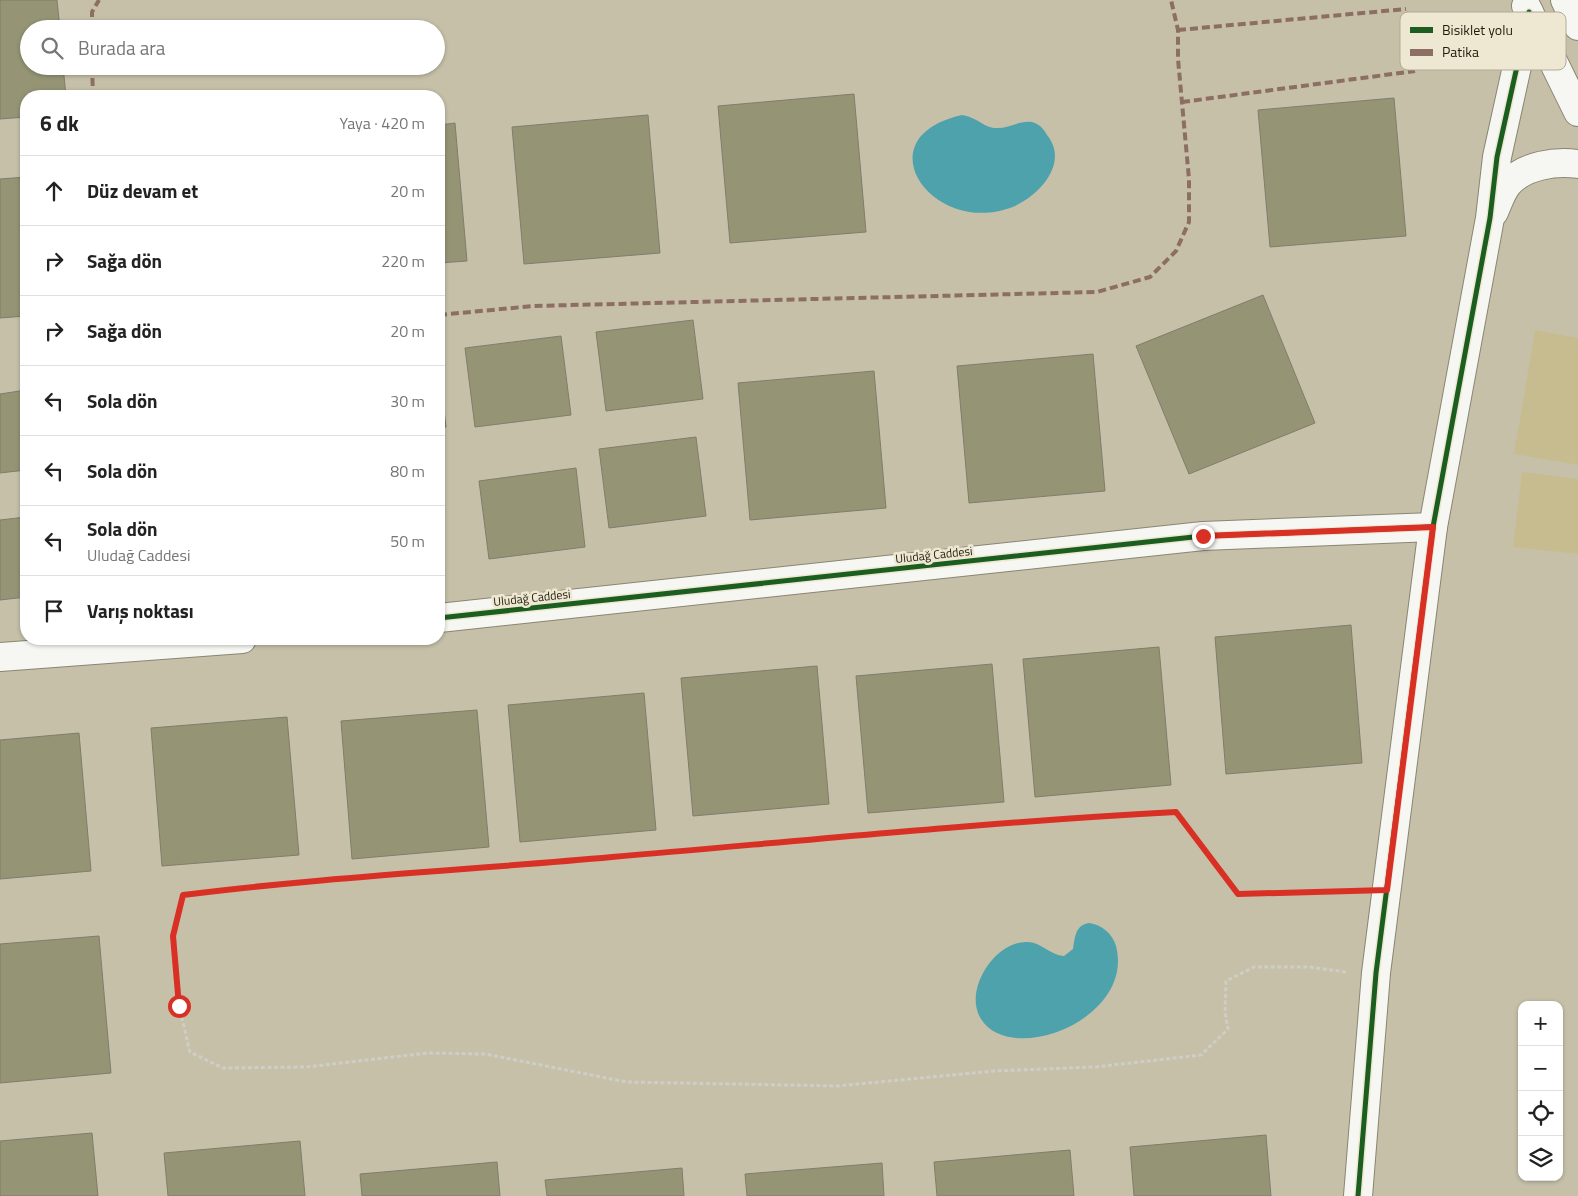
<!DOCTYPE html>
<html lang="tr">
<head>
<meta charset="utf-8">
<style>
  body { margin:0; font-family:"Titillium Web",sans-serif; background:#f6f6f6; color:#222 }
  .controls { position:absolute; right:15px; bottom:15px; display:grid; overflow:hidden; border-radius:10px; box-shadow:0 1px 4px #0004 }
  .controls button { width:45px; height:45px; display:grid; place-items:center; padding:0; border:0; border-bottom:1px solid #e0e0e0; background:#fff; color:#222; font:25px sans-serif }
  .stop { position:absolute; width:15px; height:15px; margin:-11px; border:4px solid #d93025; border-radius:50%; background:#fff }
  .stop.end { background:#d93025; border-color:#fff; box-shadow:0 1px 5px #0008 }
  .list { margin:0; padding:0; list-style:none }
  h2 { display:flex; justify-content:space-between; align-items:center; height:65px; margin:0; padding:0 20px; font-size:21px }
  h2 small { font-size:16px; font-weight:400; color:#767676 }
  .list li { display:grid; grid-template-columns:32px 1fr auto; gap:15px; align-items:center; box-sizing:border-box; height:70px; padding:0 20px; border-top:1px solid #e0e0e0 }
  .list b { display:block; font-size:19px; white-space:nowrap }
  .list p { margin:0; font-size:16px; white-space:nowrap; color:#767676 }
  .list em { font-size:16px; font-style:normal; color:#767676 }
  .icon { flex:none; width:28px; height:28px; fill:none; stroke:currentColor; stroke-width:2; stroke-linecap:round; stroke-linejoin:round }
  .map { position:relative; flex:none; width:1578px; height:1196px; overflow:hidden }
  .search { position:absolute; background:#fff; box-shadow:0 1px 4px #0004; left:20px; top:20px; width:425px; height:55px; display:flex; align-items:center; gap:12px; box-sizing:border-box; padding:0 18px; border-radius:28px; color:#767676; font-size:19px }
  .panel { position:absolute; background:#fff; box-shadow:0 1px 4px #0004; left:20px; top:90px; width:425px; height:555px; border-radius:20px }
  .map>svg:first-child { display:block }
  .green { fill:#c7bc8f }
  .water { fill:#4ea2ac }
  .building { fill:#959575; stroke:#7f7d6c }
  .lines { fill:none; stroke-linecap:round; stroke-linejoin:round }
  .minor-casing { stroke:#8a8573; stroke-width:30 }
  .path { stroke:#cecdc6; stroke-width:3; stroke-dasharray:4 2.5; stroke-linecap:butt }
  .minor { stroke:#f6f6f2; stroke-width:28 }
  .quiet { stroke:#8d6e63; stroke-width:4; stroke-dasharray:8 4; stroke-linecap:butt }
  .cycleway-casing { stroke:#eee8d3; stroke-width:8 }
  .cycleway { stroke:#1b5e20; stroke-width:5 }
  .route { stroke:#d93025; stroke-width:6 }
  .labels { text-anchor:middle; stroke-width:5; stroke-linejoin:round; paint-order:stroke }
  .street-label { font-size:12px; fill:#201c0b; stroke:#eee8d3 }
  .key { fill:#eee8d3; stroke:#b0ab97; stroke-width:1 }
  .key-label { font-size:14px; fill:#201c0b }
</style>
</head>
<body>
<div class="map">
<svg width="1578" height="1196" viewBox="0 0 1578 1196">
  <rect width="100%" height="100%" fill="#c6c0a9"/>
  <g class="green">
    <polygon points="1535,330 1578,338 1578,465 1514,454"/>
    <polygon points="1522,472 1578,479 1578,554 1513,547"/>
  </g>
  <g class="water">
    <path d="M962,115C977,117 984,128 996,128C1010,129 1024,117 1037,124C1041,126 1045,131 1047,135C1069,162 1041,194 1015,206C935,240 860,138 962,115Z"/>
    <path d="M1089,923C1102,925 1112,933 1116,946C1135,1019 1011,1067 981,1019C963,991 994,942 1026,942C1040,941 1050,955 1064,956L1073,949C1075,938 1075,925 1089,923Z"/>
  </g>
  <g class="building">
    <polygon points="0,0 57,0 60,29 29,29 29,66 63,66 66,96 26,96 26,117 0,119"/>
    <polygon points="854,94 866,232 730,243 718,106"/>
    <polygon points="1394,98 1406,236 1270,247 1258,110"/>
    <polygon points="648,115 660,253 524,264 512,127"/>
    <polygon points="455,123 467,261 439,263 439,125"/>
    <polygon points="26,177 26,316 0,318 0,179"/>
    <polygon points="1263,295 1315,423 1189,474 1136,346"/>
    <polygon points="693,320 703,399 606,411 596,332"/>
    <polygon points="561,336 571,415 475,427 465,348"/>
    <polygon points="1093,354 1105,491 969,503 957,366"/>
    <polygon points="439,367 446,427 439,428"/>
    <polygon points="874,371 886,508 750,520 738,383"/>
    <polygon points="26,390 26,470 0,473 0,394"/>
    <polygon points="696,437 706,516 609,528 599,449"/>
    <polygon points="576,468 585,547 489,559 479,481"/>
    <polygon points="26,517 26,597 0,600 0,520"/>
    <polygon points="1351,625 1362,763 1226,774 1215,637"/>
    <polygon points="1159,647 1171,785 1035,797 1023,659"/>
    <polygon points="992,664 1004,802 868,813 856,676"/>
    <polygon points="817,666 829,804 693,816 681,678"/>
    <polygon points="644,693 656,830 520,842 508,705"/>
    <polygon points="477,710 489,847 352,859 341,721"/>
    <polygon points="287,717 299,855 162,866 151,728"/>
    <polygon points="79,733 91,871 0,879 0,740"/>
    <polygon points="99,936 111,1073 0,1083 0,944"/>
    <polygon points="92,1133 98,1196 0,1196 0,1141"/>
    <polygon points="1266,1135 1271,1196 1134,1196 1130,1147"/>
    <polygon points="300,1141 305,1196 168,1196 164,1153"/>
    <polygon points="1070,1150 1074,1196 937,1196 934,1162"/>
    <polygon points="497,1162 500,1196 362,1196 360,1174"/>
    <polygon points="882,1163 884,1196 747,1196 745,1174"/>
    <polygon points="682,1168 684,1196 547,1196 545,1180"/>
  </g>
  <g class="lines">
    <defs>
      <g id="minor">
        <polyline points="1565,0 1578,26"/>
        <polyline points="1526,6 1578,112"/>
        <path d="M1494,212C1498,203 1502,191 1508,184C1524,165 1556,161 1578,164"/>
        <polyline points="439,618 1203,536 1433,527"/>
        <polyline points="0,657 242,639"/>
        <polyline points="1358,1196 1376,973 1433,527 1490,218 1497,157 1529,12"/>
      </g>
    </defs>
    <use href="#minor" class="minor-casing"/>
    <path class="path" d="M1346,972L1309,967H1254L1226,981L1225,1012L1228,1029L1201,1055L1095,1067L994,1071L837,1086L627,1082L485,1054L428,1053L306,1067L223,1068L190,1052L179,1006L173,936L183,895C324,877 466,870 607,858C797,842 986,822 1176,812L1238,894L1356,891"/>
    <use href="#minor" class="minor"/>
    <g class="quiet">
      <polyline points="92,29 92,12 99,0"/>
      <polyline points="1178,30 1406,9"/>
      <polyline points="92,66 93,96"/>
      <polyline points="1182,102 1415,71"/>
      <polyline points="439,315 533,306 1097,292 1150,277 1176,251 1189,222 1189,179 1178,59 1178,30 1171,0"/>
    </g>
    <defs>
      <g id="cycleway">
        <polyline points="439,618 1203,536 1433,527"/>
        <polyline points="1358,1196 1376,973 1433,527 1490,218 1497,157 1529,12"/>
      </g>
    </defs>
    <use href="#cycleway" class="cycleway-casing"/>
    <use href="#cycleway" class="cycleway"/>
  </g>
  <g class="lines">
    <path class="route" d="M179,1006L173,936L183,895C325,877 469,870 612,857C800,841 988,822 1176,812L1238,894L1387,890L1433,527L1203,536"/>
  </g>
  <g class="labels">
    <g class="street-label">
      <text transform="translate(934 555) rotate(-6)" y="4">Uludağ Caddesi</text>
      <text transform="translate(532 598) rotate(-6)" y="4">Uludağ Caddesi</text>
    </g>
  </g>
  <rect x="1400" y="12" width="166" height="58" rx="8" class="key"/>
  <rect x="1410" y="27" width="23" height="6" fill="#1b5e20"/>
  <rect x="1410" y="49" width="23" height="7" fill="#8d6e63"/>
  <g class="key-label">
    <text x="1442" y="35">Bisiklet yolu</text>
    <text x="1442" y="57">Patika</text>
  </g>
</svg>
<div class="controls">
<button>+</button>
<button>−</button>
<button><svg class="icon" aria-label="locate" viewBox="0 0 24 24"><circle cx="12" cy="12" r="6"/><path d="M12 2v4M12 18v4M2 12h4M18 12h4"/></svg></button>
<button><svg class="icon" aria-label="layers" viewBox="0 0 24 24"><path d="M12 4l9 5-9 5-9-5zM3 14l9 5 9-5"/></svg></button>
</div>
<div class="stop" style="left:179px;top:1006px"></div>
<div class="stop end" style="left:1203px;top:536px"></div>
<div class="search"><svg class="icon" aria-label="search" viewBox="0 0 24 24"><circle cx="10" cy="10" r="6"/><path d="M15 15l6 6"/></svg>Burada ara</div>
<section class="panel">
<h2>6 dk<small>Yaya · 420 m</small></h2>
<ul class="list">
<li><svg class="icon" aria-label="ahead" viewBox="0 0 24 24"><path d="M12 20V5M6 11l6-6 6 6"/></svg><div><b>Düz devam et</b></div><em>20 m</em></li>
<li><svg class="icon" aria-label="right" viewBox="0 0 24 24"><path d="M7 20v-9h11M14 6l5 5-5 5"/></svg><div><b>Sağa dön</b></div><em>220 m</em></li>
<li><svg class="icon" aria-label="right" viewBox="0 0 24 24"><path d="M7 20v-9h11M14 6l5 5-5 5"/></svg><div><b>Sağa dön</b></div><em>20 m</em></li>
<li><svg class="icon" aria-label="left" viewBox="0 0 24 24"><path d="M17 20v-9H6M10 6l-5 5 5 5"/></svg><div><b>Sola dön</b></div><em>30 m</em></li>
<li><svg class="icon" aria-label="left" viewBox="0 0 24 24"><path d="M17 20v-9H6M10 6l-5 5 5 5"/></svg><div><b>Sola dön</b></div><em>80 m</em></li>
<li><svg class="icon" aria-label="left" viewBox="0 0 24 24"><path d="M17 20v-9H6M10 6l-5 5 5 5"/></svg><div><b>Sola dön</b><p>Uludağ Caddesi</p></div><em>50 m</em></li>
<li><svg class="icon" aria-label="arrive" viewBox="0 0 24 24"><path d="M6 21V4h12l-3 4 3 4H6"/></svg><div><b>Varış noktası</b></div></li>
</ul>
</section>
</div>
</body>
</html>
